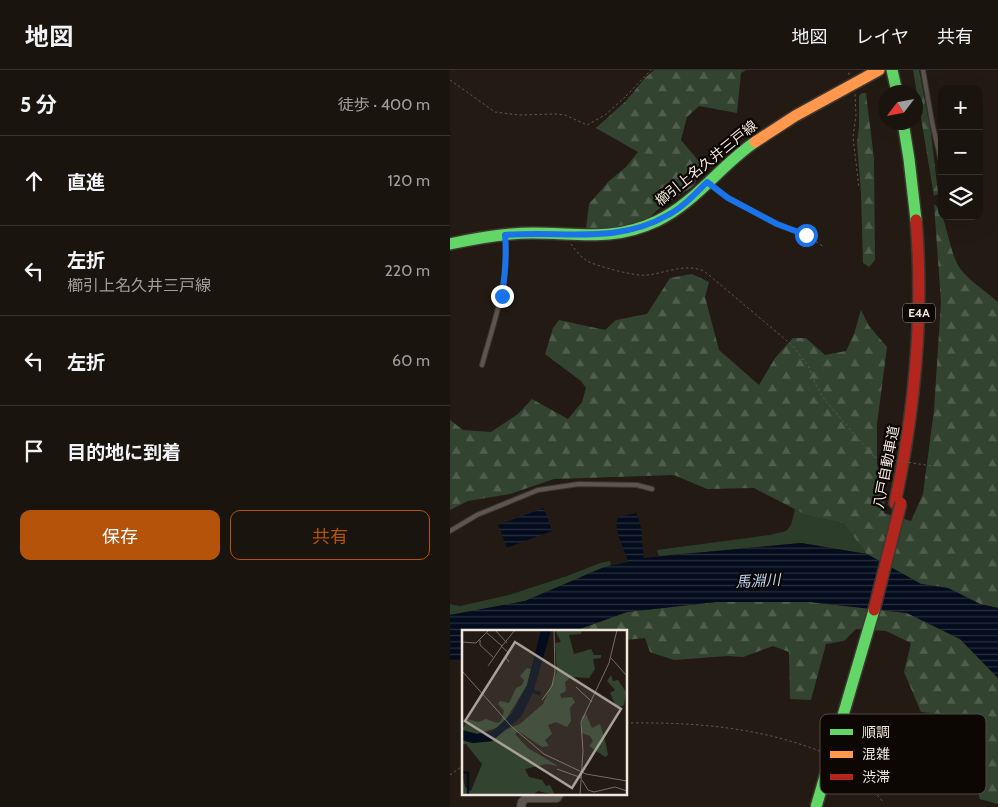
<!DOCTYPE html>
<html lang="ja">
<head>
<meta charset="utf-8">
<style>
  body { margin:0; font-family:Cabin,"Noto Sans JP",sans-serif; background:#231d17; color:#f1f3f6 }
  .controls { position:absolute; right:15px; top:15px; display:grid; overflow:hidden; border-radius:10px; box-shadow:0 5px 20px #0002 }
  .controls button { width:45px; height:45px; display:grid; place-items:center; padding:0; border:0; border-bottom:1px solid #38332e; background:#1a140e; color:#f1f3f6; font:25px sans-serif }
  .compass { position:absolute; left:428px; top:15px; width:45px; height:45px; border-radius:50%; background:#1a140e; box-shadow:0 5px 20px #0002; rotate:238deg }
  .stop { position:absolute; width:15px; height:15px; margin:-11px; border:4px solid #1a73e8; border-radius:50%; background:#fff }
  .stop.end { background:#1a73e8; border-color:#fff; box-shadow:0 1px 5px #0008 }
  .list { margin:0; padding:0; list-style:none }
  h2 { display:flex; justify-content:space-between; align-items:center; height:65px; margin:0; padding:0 20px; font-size:21px }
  h2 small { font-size:16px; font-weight:400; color:#9f9e9e }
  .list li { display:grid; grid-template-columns:32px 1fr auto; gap:15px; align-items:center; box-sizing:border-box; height:90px; padding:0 20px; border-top:1px solid #38332e }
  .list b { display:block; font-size:19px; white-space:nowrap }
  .list p { margin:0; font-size:16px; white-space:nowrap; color:#9f9e9e }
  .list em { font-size:16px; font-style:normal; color:#9f9e9e }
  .actions { display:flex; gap:10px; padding:15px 20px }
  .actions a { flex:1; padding:11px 0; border:1px solid #b45309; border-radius:10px; text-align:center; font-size:18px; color:#b45309 }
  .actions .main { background:#b45309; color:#fff }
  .icon { flex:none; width:28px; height:28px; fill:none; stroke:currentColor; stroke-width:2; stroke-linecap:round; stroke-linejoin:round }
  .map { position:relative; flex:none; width:548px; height:737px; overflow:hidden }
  header { display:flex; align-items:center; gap:30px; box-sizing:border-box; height:70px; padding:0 25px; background:#1a140e; border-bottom:1px solid #38332e }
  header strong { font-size:24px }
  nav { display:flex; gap:28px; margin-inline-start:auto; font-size:18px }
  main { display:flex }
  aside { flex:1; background:#1a140e }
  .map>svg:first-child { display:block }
  .grass { fill:#2c3e29 }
  .forest { fill:url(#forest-firs) }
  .water { fill:url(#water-rules) }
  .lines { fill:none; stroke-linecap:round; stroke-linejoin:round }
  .lane-casing { stroke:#3d3731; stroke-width:6 }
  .street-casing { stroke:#3d3731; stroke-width:10 }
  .fast-casing { stroke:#3d3731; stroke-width:14 }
  .slow-casing { stroke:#3d3731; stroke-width:14 }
  .jam-casing { stroke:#3d3731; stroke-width:14 }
  .path { stroke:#5d5651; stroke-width:1; stroke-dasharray:2.5 2.5; stroke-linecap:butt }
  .lane { stroke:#5d5650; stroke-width:4 }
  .street { stroke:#5d5650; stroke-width:8 }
  .fast { stroke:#63d668; stroke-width:11 }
  .slow { stroke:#ff974d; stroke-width:11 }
  .jam { stroke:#b3261e; stroke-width:11 }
  .fast-bridge-casing { stroke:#3d3731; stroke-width:14; stroke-linecap:butt }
  .jam-bridge-casing { stroke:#3d3731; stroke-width:14; stroke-linecap:butt }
  .path-bridge { stroke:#5d5651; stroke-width:1; stroke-dasharray:2.5 2.5; stroke-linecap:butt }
  .fast-bridge { stroke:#63d668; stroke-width:11 }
  .jam-bridge { stroke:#b3261e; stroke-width:11 }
  .route { stroke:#1a73e8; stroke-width:6 }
  .labels { text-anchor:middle; stroke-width:4.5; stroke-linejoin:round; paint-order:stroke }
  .shield { fill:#0d0703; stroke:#aca39b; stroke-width:1 }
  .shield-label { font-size:12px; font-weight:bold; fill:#f0e6dc }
  .street-label { font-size:14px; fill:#f0e6dc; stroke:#0d0703 }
  .water-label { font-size:15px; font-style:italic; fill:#b6d2f8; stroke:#0d0703 }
  .inset-river { fill:none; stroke:#030c1d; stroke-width:2.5 }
  .inset-road { fill:none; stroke:#756c63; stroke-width:1 }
  .view { fill:#a89f96; fill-opacity:0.15; stroke:#a89f96; stroke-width:2.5 }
  .inset-edge { fill:none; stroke:#f0e6dc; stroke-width:2.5 }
  .key { fill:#0d0703; stroke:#514a44; stroke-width:1 }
  .key-label { font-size:14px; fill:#f0e6dc }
</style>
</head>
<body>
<header>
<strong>地図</strong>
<nav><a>地図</a><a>レイヤ</a><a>共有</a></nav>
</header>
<main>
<aside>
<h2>5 分<small>徒歩 · 400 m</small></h2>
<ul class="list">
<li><svg class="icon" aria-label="ahead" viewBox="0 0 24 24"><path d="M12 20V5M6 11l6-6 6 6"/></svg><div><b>直進</b></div><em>120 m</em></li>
<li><svg class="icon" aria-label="left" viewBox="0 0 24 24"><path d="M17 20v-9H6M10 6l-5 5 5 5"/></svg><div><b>左折</b><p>櫛引上名久井三戸線</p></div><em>220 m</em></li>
<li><svg class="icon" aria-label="left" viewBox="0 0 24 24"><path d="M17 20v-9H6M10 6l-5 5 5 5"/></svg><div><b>左折</b></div><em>60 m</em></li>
<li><svg class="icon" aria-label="arrive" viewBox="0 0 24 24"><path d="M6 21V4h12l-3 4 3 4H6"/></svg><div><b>目的地に到着</b></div></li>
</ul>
<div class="actions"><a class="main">保存</a><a>共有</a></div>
</aside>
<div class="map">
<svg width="548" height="737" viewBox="0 0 548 737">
  <defs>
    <pattern id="forest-firs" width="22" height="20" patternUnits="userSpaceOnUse" patternTransform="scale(1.25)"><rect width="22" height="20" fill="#32442f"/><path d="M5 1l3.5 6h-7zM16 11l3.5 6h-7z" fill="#505f4d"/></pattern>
    <pattern id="water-rules" width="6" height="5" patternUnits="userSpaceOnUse" patternTransform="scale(1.25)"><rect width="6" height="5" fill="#030c1d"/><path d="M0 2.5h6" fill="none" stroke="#282f3d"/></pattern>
  </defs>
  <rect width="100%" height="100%" fill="#231b13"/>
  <g class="grass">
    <polygon points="345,439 358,446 393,453 417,484 351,473 209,486 207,480 320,465 336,461 341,455"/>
    <polygon points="160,491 161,495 75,531 0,545 0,534 10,536 59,525 117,506 150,493"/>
  </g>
  <g class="forest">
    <polygon points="204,0 296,0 291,3 287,43 249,36 237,47 231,70 252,95 244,116 212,136 191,155 138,170 136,159 139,134 159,111 176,97 188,82 146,58 176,31 195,8"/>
    <polygon points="463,0 469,0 481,63 488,124 484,126"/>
    <polygon points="412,23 416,23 424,89 425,190 419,197 413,193 411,123 407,73 409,57 409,26"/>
    <path d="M484,134C498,144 498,185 512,201C522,213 537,222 548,232V538L530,534L498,518L471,514L417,484L393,453L358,446L304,418L257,419L224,405L104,409L60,424L18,431L0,440V350L13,360L41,362L68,344L82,329L118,349L132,332L136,318L131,311L95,284L103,258L109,250L155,260L166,250L197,244L220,208L242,204L259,212L255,227L269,280L309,315L325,288L343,268H356L375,285L396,281L404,264L411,240L419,256L437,277L427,354V395L436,411L434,443L461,451L473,424L484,340L491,232Z"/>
    <polygon points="266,532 360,532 457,543 510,569 548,608 548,734 530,729 514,669 497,645 471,642 454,602 461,573 436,561 406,559 394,571 376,574 361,630 340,629 339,582 323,576 293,587 277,586 224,590 200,582 195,568 176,570 176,561 124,561 177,542"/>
  </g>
  <g class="water">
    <polygon points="94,438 102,461 57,478 48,455"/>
    <path d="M186,443C194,457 191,473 194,488L351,473L417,484L471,514L498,518L530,534L548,538V608L510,569L457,543L360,532H266L177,542L124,561H14V590H0V545L75,531L154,497L178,492C175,478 162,461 168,447Z"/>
  </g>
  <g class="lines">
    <defs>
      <g id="lane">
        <polyline points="473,0 482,52 492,96"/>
        <path d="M32,295C44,251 60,211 55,165"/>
        <polyline points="0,461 27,445 88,420 129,414 187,415 202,419"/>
      </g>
      <polyline id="street" points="71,737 72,732 76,728 107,728 110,723"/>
      <g id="fast">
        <polyline points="442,0 447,22"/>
        <polyline points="453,52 459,89 466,150"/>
        <path d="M0,174C27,168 55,163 83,163C129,163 162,172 207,151C245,133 271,95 305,72"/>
      </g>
      <polyline id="slow" points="305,72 345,46 429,0"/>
      <path id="jam" d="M445,433C465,339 474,245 466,150"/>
    </defs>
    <use href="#lane" class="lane-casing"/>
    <use href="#street" class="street-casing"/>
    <use href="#fast" class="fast-casing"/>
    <use href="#slow" class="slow-casing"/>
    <use href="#jam" class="jam-casing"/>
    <g class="path">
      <polyline points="399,5 399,0"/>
      <polyline points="0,10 45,42 69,45 106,44 115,45 137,55 155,45 175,27"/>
      <polyline points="405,24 406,45 403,67 409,118"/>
      <polyline points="176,26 201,0"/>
      <polyline points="264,119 327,154 356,165 374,177"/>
      <path d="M121,174C125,180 131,187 137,191C146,196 187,207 197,205C216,203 235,193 254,201L342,275L359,297L365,313L374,329L424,387"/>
      <path d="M176,653C244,652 309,657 372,682"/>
      <polyline points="391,692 405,699 434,733"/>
      <polyline points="0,705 14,695"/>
    </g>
    <use href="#lane" class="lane"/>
    <use href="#street" class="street"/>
    <use href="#fast" class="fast"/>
    <use href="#slow" class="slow"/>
    <use href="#jam" class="jam"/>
    <defs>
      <polyline id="fast-bridge" points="366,737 424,540"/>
      <polyline id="jam-bridge" points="424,540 451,433"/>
    </defs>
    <use href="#fast-bridge" class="fast-bridge-casing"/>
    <use href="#jam-bridge" class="jam-bridge-casing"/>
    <polyline class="path-bridge" points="424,387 482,396"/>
    <use href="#fast-bridge" class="fast-bridge"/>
    <use href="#jam-bridge" class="jam-bridge"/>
  </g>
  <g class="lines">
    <path class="route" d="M52,226C55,205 57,185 55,165C112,160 166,175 218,145C233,137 245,124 257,112L278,128L327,154L356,165"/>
  </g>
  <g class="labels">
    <rect class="shield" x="453" y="233.5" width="32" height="19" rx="4"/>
    <g class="shield-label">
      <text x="469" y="247">E4A</text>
    </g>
    <g class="street-label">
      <text transform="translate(256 93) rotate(-39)" y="5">櫛引上名久井三戸線</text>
      <text transform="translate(436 397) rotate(-79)" y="5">八戸自動車道</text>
    </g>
    <g class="water-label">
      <text transform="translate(308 511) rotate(-3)" y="5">馬淵川</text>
    </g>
  </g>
  <g transform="translate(12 560)">
    <rect width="165" height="165" fill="#231b13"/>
    <path d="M93,0H120L119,4L107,5L112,24L129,19L132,25H139V28L131,29L133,39L127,48L109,47L103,52L104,61L98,64L99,68L110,67L113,72L108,78L109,91L105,97L94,92L86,95L90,104L83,110L87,116L80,117L56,101L53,104L66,118L96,136L84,134L63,139L67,147L80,150L84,156L88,155L93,165L76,161L71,165H0V143L3,157L9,161L20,134L4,114H0V110L11,113L30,111L43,100L58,94L81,74L95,42L93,13L99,12ZM65,38L69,39L65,55L40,96L15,104L0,100L6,89L16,92L24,89L35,93L39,91L42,81L36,74L38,71L47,73L54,58L60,55L62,50L58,46ZM149,45L151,51L156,50L164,62L162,75L155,78L148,63L153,60L145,51ZM124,84L130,98L138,94L144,114L146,125L143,127L127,116L131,111L128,106L120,103V87Z" fill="#32442f"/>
    <path d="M79,0H89L72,60L79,62L78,66L71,63L59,87L30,111L11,113L0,110V100L15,104L31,101L50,83L65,55Z" fill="#030c1d"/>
    <path class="inset-river" d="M0,142L6,143V165"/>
    <path class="inset-road" d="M33,0L45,13M25,3L40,16L53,0M18,10V15L31,27M0,12L14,13L27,0M40,17L47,23L44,28L47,32M149,28L165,46M26,36L40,16M0,41L50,97L82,124L124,144L165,151M114,57L130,72M80,70L90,56L93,42L92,0M95,139L120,148M120,150L126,160L132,162L153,157L165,161M118,165L121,121L119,92L147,33L155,0"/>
    <path class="view" d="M53,12L159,79L110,158L3,91Z"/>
    <rect width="165" height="165" class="inset-edge"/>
  </g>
  <rect x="370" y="644" width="166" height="80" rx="8" class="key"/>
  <rect x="380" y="659" width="23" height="6" fill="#63d668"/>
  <rect x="380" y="681" width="23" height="7" fill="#ff974d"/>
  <rect x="380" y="704" width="23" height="6" fill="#b3261e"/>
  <g class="key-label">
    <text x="412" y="667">順調</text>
    <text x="412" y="689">混雑</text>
    <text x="412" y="712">渋滞</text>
  </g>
</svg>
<div class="controls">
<button>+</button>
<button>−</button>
<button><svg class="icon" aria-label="layers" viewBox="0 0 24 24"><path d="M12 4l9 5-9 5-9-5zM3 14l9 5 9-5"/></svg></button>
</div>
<svg class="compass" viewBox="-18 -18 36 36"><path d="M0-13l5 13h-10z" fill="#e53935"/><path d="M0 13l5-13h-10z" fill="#9f9e9e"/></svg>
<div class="stop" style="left:356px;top:165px"></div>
<div class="stop end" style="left:52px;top:226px"></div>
</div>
</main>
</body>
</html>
